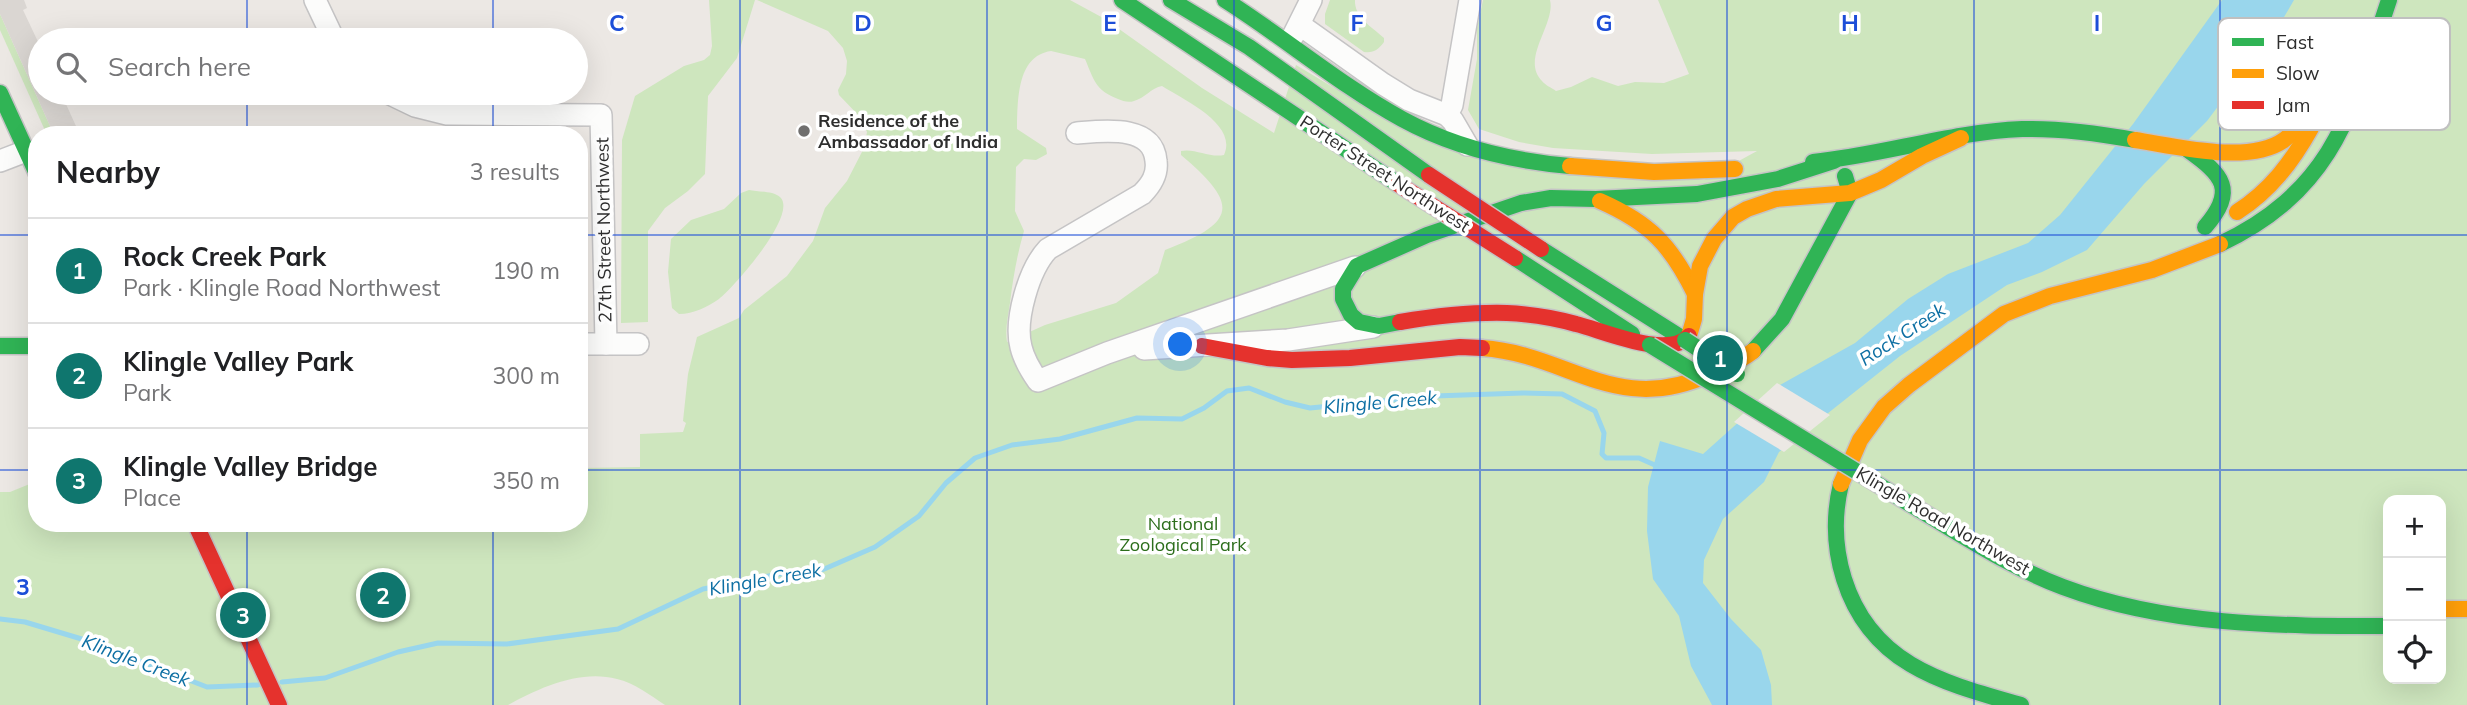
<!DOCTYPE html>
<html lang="en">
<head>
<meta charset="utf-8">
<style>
  body { margin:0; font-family:Mulish,sans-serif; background:#f2f2f2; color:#202124 }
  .controls { position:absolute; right:21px; bottom:21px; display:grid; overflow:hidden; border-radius:14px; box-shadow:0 7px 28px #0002 }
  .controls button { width:63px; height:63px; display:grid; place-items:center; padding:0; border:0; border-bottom:2px solid #e0e0e0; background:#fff; color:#202124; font:35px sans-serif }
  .you { position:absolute; left:1181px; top:345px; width:24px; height:24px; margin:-18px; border:5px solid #fff; border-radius:50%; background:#1a73e8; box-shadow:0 0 0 10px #1a73e833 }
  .badge { display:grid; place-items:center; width:46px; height:46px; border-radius:50%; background:#0f766e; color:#fff; font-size:23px; font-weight:700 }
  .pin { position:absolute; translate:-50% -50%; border:4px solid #fff; box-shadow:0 2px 7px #0006 }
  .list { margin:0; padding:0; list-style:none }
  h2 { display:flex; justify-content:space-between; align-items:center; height:91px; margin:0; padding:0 28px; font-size:30px }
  h2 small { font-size:23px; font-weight:400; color:#757577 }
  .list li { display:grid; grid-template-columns:46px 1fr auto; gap:21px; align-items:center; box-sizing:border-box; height:105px; padding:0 28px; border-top:2px solid #e0e0e0 }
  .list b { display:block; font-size:26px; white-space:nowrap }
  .list p { margin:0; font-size:23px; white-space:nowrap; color:#757577 }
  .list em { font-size:23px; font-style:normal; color:#757577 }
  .icon { flex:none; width:38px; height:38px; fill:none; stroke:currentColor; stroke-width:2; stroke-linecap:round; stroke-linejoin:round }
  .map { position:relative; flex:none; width:2467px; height:705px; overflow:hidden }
  .search { position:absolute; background:#fff; box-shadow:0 7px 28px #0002; left:28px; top:28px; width:560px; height:77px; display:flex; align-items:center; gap:18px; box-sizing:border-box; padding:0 24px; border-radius:38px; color:#757577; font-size:26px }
  .panel { position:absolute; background:#fff; box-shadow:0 7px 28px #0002; left:28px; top:126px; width:560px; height:406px; border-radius:28px }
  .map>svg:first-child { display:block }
  .green { fill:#cee6be; fill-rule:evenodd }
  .plaza { fill:#dad6d2 }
  .water { fill:#99d6ec }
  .pier { fill:#ece8e4 }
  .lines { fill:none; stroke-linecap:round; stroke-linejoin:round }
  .stream { stroke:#99d6ec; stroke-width:5 }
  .street-casing { stroke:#c5c4c5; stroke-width:24 }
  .fast-casing { stroke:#c5c4c5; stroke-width:19 }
  .slow-casing { stroke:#c5c4c5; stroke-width:19 }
  .jam-casing { stroke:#c5c4c5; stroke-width:19 }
  .street { stroke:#fcfcfb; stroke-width:21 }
  .fast { stroke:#30b455; stroke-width:16 }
  .slow { stroke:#ff9f0a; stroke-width:16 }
  .jam { stroke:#e5322d; stroke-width:16 }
  .fast-bridge-casing { stroke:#c5c4c5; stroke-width:19; stroke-linecap:butt }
  .jam-bridge-casing { stroke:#c5c4c5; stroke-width:19; stroke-linecap:butt }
  .fast-bridge { stroke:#30b455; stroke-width:16 }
  .jam-bridge { stroke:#e5322d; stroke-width:16 }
  .grid { fill:none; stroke:#1d4ed8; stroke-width:2; stroke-opacity:0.55 }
  .poi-dot { fill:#706f6e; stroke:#fff; stroke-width:2.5 }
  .labels { text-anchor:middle; stroke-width:7; stroke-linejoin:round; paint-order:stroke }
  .poi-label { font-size:18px; font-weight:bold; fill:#2e2e2e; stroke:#fff; text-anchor:start }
  .street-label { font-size:18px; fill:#2e2e2e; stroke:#fff }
  .park-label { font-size:18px; fill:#2c6e1b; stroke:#fff }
  .water-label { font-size:19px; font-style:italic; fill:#0d6fa3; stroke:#fff }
  .key { fill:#fff; stroke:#c0c0c0; stroke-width:2 }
  .key-label { font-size:19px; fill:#2e2e2e }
  .grid-label { font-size:23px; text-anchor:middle; font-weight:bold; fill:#1d4ed8; stroke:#fff; stroke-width:7; stroke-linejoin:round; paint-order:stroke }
</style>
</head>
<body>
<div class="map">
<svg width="2467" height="705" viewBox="0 0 2467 705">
  <rect width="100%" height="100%" fill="#ece8e4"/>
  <g class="green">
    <polygon points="709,0 755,0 737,58 708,96 705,174 688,191 665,208 648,231 648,322 621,323 622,140 635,96 684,66 704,60 710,55 712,46"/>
    <path d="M757,0H1070L1105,19L1202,88L1274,133L1296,65L1416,137L1704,180L1757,151L1652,154L1553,148L1519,142L1479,129L1468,110L1477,59V28L1483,0H1550C1556,24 1520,59 1542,81C1545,85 1552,88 1556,91L1571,87L1592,77L1618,86L1635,82L1664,83L1689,74L1658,0H2467V705H665C650,695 634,683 617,679C580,669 539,688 508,705H0V492H10L37,481V523H579V468L640,467V434L683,432L686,423L683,421L688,374L697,337L739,318L744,310L787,276L813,241L825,208L847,181L864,148L867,132L861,118L839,95L838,90L846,74L847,61L843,48L828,31ZM1051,51L1085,59C1094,80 1095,90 1118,99C1123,101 1128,103 1134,101C1145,98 1151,88 1162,86C1184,100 1238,124 1224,155C1209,158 1195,148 1181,151V155C1240,205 1237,222 1165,250L1158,273L1116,303L1045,325L1007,342C1005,328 1008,317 1010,303C1013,278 1017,255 1024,231L1015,211L1016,167L1024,159L1036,160L1047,154L1046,148L1017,129C1018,102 1016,56 1051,51ZM2388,500H2441V679H2388Z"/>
    <path d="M1330,0H1355C1354,17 1372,27 1384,38V42C1378,50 1374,53 1364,52L1325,24V14Z"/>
    <polygon points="0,14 54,135 47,135 0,30"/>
    <path d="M749,190C758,192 773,191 780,197C799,214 733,288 719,299C707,307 694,314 679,314L672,308L668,272L671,239L691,220L724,209L741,193Z"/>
  </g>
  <polygon class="plaza" points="0,0 24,0 27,8 23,10 40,46 40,93 61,93 80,135 54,135 0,14"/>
  <polygon class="water" points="2222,0 2294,0 2280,24 2207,121 2144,184 2087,250 2042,272 2007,285 1900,356 1779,452 1764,482 1723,519 1704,560 1703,583 1731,619 1761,650 1771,685 1772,705 1712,705 1691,666 1679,616 1653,579 1647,531 1648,487 1660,441 1703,454 1780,385 1855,343 1908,299 1948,274 2028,243 2060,215 2133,124"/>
  <polygon class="pier" points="1777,383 1830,415 1784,452 1734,422"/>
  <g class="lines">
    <g class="stream">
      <polyline points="0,619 25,622 85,640 207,687 258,685"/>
      <polyline points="282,682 325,678 398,652 438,643 507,644 618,629 703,589 779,574 815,573 875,547 919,516 946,483 975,458 1012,445 1060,439 1137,418 1182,419 1204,408 1227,391 1249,388 1285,402 1310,408 1434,396 1523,393 1562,394 1595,411 1604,433 1602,454 1606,458 1639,458 1657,466"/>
    </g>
    <defs>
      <g id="street">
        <polyline points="315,0 334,40"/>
        <polyline points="1300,25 1383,84 1409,100 1447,115 1453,121 1467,145"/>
        <polyline points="1293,36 1311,0"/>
        <polyline points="388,93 415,106 447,114 601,115 606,344"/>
        <polyline points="1447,115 1452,105 1470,0"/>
        <path d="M1077,133C1103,131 1153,124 1156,161C1158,175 1151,185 1142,194L1048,249C1029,269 1014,320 1021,347C1024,360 1031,371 1038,381L1107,353L1355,267"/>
        <polyline points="0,161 26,151"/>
        <polyline points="579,344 638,344"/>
        <polyline points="1144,349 1288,340 1373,327"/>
      </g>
      <g id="fast">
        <polyline points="1122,0 1398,184"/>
        <polyline points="1171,0 1249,47 1429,175"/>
        <path d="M1225,0C1285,38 1340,85 1402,119C1453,147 1513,161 1570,166"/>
        <polyline points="0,93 37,174"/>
        <path d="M2188,150C2223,175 2237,190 2205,227"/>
        <path d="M1813,162C1883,155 1951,132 2022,129C2060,128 2097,133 2135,140"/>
        <path d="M2220,244C2334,190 2352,111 2389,0"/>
        <polyline points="1541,249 1685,340"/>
        <polyline points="1515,258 1632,334"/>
        <polyline points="1400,322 1379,326 1359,322 1351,315 1343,299 1343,289 1357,266 1427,235 1521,203 1551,198 1596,199 1697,194 1778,179 1834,161"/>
        <polyline points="0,346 37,346"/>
        <polyline points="1753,351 1782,319 1850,193 1845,176"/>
        <path d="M1841,484C1833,517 1834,547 1844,579C1871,665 1943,683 2021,705"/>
        <path d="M1918,509C1965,537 2012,568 2063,587C2167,626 2278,626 2388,626"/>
      </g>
      <g id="slow">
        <path d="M2135,140C2175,146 2249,165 2284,140C2314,117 2330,78 2348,46"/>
        <polyline points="1570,166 1654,172 1735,169"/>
        <path d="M1600,201C1650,223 1671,245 1695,294"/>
        <path d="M2237,212C2270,191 2292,162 2311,128"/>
        <polyline points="1689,336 1694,319 1695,294 1700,266 1714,239 1733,217 1747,209 1776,199 1850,193 1881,180 1922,156 1961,138"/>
        <path d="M1482,348C1569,354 1616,417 1710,374C1725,367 1741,361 1753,351"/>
        <polyline points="1841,484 1860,440 1884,407 1909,385 2004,314 2050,296 2152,270 2220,244"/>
        <polyline points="2441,609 2467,609"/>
      </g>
      <g id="jam">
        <path d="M1400,322C1436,316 1471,312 1507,313C1529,314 1555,318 1576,324C1602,330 1668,360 1689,336"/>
        <polyline points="1202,346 1267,358 1292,360 1350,358 1460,347 1482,348"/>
        <polyline points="195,523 279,705"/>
      </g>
    </defs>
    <use href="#street" class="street-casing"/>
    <use href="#fast" class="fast-casing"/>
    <use href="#slow" class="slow-casing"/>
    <use href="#jam" class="jam-casing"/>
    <use href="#street" class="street"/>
    <use href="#fast" class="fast"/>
    <use href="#slow" class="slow"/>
    <use href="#jam" class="jam"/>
    <defs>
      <g id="fast-bridge">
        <polyline points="1685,340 1737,374"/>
        <polyline points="1650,345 1918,509"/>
      </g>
      <g id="jam-bridge">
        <polyline points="1429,175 1541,249"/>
        <polyline points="1398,184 1515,258"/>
      </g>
    </defs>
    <use href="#fast-bridge" class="fast-bridge-casing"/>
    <use href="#jam-bridge" class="jam-bridge-casing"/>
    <use href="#fast-bridge" class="fast-bridge"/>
    <use href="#jam-bridge" class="jam-bridge"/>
  </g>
  <path class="grid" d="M247,0V40M493,0V40M740,0V705M987,0V705M1234,0V705M1480,0V705M1727,0V705M1974,0V705M2220,0V705M247,93V135M493,93V135M0,235H37M579,235H2467M0,470H37M579,470H2467M247,523V705M493,523V705"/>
  <circle class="poi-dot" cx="804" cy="131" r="7"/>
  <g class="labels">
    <g class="poi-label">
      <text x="818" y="127">Residence of the<tspan x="818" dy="21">Ambassador of India</tspan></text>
    </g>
    <g class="street-label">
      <text transform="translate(1385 174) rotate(33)" y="6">Porter Street Northwest</text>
      <text transform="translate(604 230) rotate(-91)" y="6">27th Street Northwest</text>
      <text transform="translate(1943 521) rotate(30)" y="6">Klingle Road Northwest</text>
    </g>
    <g class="park-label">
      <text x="1183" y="530">National<tspan x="1183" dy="21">Zoological Park</tspan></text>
    </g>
    <g class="water-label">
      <text transform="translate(1902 334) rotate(-33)" y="7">Rock Creek</text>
      <text transform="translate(1380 402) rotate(-5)" y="7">Klingle Creek</text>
      <text transform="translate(765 579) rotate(-10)" y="7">Klingle Creek</text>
      <text transform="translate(136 660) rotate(21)" y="7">Klingle Creek</text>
    </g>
  </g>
  <rect x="2218" y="18" width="232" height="112" rx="10" class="key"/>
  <rect x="2232" y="38" width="32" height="8" fill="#30b455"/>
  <rect x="2232" y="69" width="32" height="9" fill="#ff9f0a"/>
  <rect x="2232" y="101" width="32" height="8" fill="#e5322d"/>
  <g class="key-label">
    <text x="2276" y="49">Fast</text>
    <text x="2276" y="80">Slow</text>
    <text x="2276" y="112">Jam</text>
  </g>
  <g class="grid-label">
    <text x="617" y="31">C</text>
    <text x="863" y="31">D</text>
    <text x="1110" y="31">E</text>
    <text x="1357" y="31">F</text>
    <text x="1604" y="31">G</text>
    <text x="1850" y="31">H</text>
    <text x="2097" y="31">I</text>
    <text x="23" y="595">3</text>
  </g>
</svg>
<div class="controls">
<button>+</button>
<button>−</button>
<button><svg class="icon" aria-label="locate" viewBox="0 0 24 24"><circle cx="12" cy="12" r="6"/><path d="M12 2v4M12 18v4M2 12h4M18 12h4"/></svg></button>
</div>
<div class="you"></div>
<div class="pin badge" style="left:1720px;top:358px">1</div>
<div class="pin badge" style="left:383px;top:595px">2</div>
<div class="pin badge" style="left:243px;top:615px">3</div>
<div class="search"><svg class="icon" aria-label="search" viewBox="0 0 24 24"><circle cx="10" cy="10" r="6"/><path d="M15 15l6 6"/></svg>Search here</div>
<section class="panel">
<h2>Nearby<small>3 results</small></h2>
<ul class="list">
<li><span class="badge">1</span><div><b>Rock Creek Park</b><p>Park · Klingle Road Northwest</p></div><em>190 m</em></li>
<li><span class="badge">2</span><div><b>Klingle Valley Park</b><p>Park</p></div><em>300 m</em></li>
<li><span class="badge">3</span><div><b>Klingle Valley Bridge</b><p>Place</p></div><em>350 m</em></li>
</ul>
</section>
</div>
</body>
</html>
